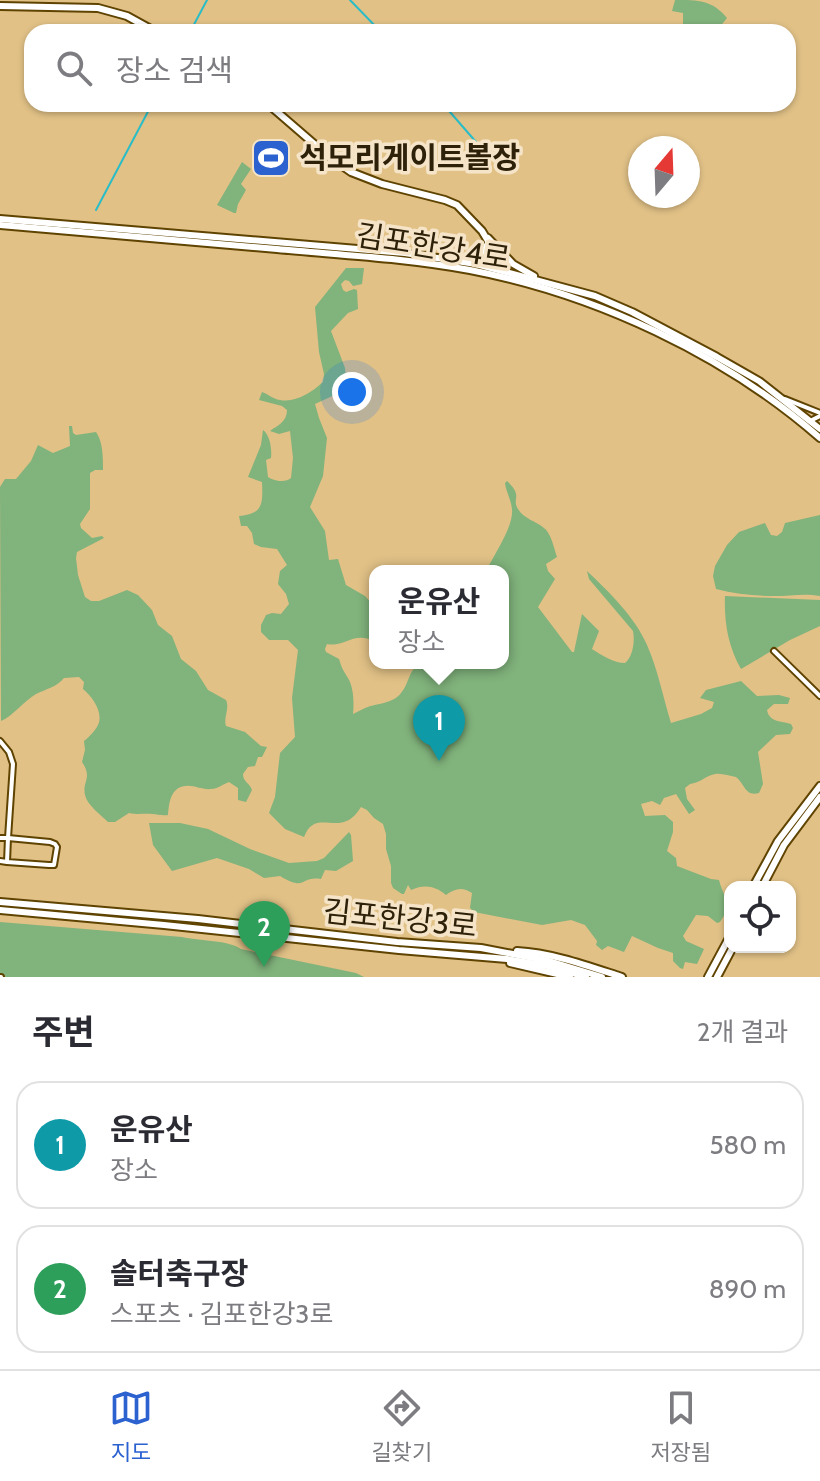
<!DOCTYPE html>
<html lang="ko">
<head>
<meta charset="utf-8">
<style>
  body { margin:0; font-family:Cabin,"Noto Sans KR",sans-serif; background:#f2f2f3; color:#2b2b33 }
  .controls { position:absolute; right:24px; bottom:24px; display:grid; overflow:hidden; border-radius:16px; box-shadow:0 2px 6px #0004 }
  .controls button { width:72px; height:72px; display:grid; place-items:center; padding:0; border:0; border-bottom:2px solid #e1e1e2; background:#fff; color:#2b2b33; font:40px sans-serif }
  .compass { position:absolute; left:628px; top:136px; width:72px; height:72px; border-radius:50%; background:#fff; box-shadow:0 2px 6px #0004; rotate:19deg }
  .you { position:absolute; left:352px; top:392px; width:28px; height:28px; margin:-20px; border:6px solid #fff; border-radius:50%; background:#1a73e8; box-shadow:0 0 0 12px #1a73e833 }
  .badge { display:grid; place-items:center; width:52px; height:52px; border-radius:50%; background:#2c62d0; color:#fff; font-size:26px; font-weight:700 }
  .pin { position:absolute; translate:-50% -66px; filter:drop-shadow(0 2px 4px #0008) }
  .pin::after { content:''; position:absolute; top:42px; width:28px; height:24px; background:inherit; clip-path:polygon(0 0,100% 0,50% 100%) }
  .popup { position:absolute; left:369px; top:565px; width:140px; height:104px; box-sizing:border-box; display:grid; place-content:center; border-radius:16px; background:#fff; filter:drop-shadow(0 2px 6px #0005); font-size:26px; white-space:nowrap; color:#7c7c81 }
  .popup b { font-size:30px; color:#2b2b33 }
  .popup::after { content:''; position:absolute; left:50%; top:100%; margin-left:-16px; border:16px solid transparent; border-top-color:#fff }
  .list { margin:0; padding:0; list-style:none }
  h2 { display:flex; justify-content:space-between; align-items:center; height:104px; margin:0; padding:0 32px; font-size:34px }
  h2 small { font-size:26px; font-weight:400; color:#7c7c81 }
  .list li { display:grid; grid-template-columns:52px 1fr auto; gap:24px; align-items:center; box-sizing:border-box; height:128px; margin:0 16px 16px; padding:0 16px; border:2px solid #e1e1e2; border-radius:24px }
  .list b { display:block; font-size:30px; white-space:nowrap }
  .list p { margin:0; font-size:26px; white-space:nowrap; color:#7c7c81 }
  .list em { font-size:26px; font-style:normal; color:#7c7c81 }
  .icon { flex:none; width:44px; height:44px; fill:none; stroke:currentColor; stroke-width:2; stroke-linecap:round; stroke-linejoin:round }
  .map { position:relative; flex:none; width:820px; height:977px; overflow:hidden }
  .search { position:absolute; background:#fff; box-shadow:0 2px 6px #0004; left:24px; right:24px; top:24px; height:88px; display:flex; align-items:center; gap:20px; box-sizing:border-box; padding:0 28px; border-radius:24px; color:#7c7c81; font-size:30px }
  .sheet { height:392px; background:#fff }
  nav { display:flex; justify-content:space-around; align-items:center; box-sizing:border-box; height:112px; border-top:2px solid #e1e1e2; background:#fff; font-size:22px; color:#7c7c81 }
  nav a { display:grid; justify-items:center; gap:4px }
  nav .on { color:#2c62d0 }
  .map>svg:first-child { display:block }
  .green { fill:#81b37c }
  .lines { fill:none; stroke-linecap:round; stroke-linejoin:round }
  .stream { stroke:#2abdc7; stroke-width:2 }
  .street-casing { stroke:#5f4300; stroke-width:8 }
  .secondary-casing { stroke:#5f4300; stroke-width:10 }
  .street { stroke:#fff; stroke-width:4 }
  .secondary { stroke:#fff; stroke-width:6 }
  .labels { text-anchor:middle; stroke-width:7; stroke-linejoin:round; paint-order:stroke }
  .poi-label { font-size:30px; font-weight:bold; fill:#2e2109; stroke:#f5e4c7; text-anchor:start }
  .street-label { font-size:30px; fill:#2e2109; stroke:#f5e4c7 }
</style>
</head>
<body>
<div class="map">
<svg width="820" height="977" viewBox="0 0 820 977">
  <rect width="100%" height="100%" fill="#e1c186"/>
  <g class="green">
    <path d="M675,0C699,0 712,0 727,18L719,28L724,32H683V13L672,11Z"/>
    <polygon points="242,162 251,169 241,184 246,190 238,204 236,213 234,213 217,205"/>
    <path d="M346,268H364L362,284L353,286L349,281L345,280L341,284L343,290L346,292L354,289L357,290L358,309L348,313L331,331L345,368L347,386L341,392L315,404L319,418L327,438L323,476L310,507L325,531L329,560L338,559L346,585L365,596L375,607L374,641C353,631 344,648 327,644L325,649L326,652L339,659C342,669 343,670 348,678C354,688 354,704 353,714C357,712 361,710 365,708C377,703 393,704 401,693C409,684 408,672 418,665L436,675L441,673L447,663H503V571H486C494,555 514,526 512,509C511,499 506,492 505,483L507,481C524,497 511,498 518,509C524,519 536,521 544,528C551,533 554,548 557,557L546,564L548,571L555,579L538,607L572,652H574L575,647L582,614L599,631L592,649C601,655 614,663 625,663C633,657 635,641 633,631L589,579L587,571C609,592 635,617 647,645C658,670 663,697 671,723L701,714L712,708L714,702L700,698L706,690L741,681L757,696L779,695L790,698L788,704H774L767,710C769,722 781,721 791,724L793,728L790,734L776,735L758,752L763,784L759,793C745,797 745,784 736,777C729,776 722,773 715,774C705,776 700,783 690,784L685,788L687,799L695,810L689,814L676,794L664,798L660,805L652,801L641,804L645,816L665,815L673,822V832L667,851L676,858L677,866L711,879L719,880C724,900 734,902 720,922L717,923L708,916L696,915L683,936L686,941L704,949L697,964L685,962L683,969L680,968L673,961V953L658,948L632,936L624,952L608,946L602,950L596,945L597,941L585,925L571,920L542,925L474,912L470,908L472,893C462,886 454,889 446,895C435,886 425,884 411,890L408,885L404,894H402L393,888L391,883V866L386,849V834L383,824L374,818L367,810L361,807C341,841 316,805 304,837L285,829L269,813L275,797L280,753L295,737L292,698L298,650L288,640H269L261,632V625L266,615L272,613L281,614L289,604L286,594L278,584L280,571L287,565L277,549L261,547L254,544L252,533L247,526H241L239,516C263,514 263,504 262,482L248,477L261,445L263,430C270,435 272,449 271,458L266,460L268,477C273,481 286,483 291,478L293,458L290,431L279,434L270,431C278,425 287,422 287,410L282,406L259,400L262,392C269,394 272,399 280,400C296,403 312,392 323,382L324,374L319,352L315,307Z"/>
    <path d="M69,426H72L73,433L76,435L96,432C103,442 103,457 103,470H95L90,473V509L80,524L81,528L92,538L102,536L104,538L77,552L76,558L78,575L85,597L91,601H99L127,590L138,595L152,610L158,625L172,636L181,659L196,671L208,690L226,700C230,709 223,717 226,726L245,732L261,746L267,747L262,757H258L255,766L248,767L243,774C243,782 250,783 252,790L246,802L238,800V788L229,782C223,784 218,789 211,789C202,790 194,785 186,786C170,787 169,804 168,815C161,816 158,814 152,814C144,813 139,815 129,813L115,822H108C101,815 87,805 85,795C82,781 93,778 82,762L85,750L84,741C89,737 95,731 98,725C104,713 92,696 83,689L84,682L79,677L64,678C57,687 46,689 36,694C24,701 13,716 1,721L0,487L5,479H16L31,461L38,445L53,453L70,446Z"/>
    <path d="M820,515V596C805,593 790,596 774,596C755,596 735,594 716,589L713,576L715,566L727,545L739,532L765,523L771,535L777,536L782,532L785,523Z"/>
    <path d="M725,596L820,600V626L790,640L741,669C728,646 724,622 725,596Z"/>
    <path d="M149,823H180L208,829L250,849L289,863L317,861L324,858L349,832L351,835L353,861L336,871L325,870L321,879C299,876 307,892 280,876L264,878L249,869L217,858L172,871L153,845Z"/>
    <path d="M0,922L182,937C199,941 229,940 241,949L356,973L364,977H4L0,974Z"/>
  </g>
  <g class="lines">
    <g class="stream">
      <polyline points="350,0 381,32"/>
      <polyline points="190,32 207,0"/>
      <polyline points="443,104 490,158"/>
      <polyline points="96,210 152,104"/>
    </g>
    <defs>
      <g id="street">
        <polyline points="785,399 820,413"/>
        <polyline points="810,421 820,416"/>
        <polyline points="774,651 820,696"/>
        <polyline points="0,741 9,752 13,764 8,838 0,838"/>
        <polyline points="0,861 7,862 49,865 54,865 57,847 55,844 50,842 8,838 7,862"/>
        <polyline points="0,977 1,977"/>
      </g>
      <g id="secondary">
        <polyline points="0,6 98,8 127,16 156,32"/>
        <polyline points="268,104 327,155 351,172 382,184 445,200 457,205 482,231 488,241 490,253 489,267"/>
        <polyline points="0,219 405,253 476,264 595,296 632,312 717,357 759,381 820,429"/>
        <path d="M0,225C92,233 185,241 277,249C341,255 406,258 470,270C595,294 724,354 820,438"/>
        <polyline points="488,238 513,264 534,276"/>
        <polyline points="466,260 483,254 487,245"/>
        <polyline points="753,887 778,841 820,786"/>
        <polyline points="762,887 784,845 820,797"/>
        <polyline points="0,902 198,919 397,942 481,948 549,961 602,977"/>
        <polyline points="0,910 164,925 399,950 507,959 548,966 586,977"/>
        <path d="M517,951C553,953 588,966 622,977"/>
        <polyline points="510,963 570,977"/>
        <polyline points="708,977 730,936"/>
        <polyline points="717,977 733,947"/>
      </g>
    </defs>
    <use href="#street" class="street-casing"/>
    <use href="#secondary" class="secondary-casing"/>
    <use href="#street" class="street"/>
    <use href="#secondary" class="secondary"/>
  </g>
  <defs>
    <symbol id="stadium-square" viewBox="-11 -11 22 22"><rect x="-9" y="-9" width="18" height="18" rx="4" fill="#2c62d0" stroke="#f5e4c7"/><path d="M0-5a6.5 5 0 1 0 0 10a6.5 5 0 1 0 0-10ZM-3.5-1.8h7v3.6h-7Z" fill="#fff"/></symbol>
  </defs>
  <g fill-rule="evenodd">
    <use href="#stadium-square" x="249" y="136" width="44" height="44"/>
  </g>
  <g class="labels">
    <g class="poi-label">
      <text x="299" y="168">석모리게이트볼장</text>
    </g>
    <g class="street-label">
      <text transform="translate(433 247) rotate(9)" y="10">김포한강4로</text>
      <text transform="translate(400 919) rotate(6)" y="10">김포한강3로</text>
    </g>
  </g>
</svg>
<div class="controls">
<button><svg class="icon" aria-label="locate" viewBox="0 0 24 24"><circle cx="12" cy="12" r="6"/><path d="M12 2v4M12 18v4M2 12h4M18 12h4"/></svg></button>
</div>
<svg class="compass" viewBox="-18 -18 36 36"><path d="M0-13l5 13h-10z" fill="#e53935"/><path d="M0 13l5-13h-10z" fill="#7c7c81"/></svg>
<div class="you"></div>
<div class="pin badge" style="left:439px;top:761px;background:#0f9aa8">1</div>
<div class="popup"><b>운유산</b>장소</div>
<div class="pin badge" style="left:264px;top:967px;background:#2e9e5b">2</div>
<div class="search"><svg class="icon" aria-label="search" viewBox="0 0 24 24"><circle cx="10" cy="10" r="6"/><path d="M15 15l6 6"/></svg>장소 검색</div>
</div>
<section class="sheet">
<h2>주변<small>2개 결과</small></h2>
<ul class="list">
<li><span class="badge" style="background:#0f9aa8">1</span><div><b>운유산</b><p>장소</p></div><em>580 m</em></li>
<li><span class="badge" style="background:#2e9e5b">2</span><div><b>솔터축구장</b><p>스포츠 · 김포한강3로</p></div><em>890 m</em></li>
</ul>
</section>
<nav>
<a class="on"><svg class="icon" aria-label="map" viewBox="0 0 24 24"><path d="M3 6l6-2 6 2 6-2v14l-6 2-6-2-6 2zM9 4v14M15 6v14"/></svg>지도</a>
<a><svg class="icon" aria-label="directions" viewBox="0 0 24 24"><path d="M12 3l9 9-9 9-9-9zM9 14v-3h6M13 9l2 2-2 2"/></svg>길찾기</a>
<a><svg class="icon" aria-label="saved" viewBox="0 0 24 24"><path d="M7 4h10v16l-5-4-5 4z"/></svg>저장됨</a>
</nav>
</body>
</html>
